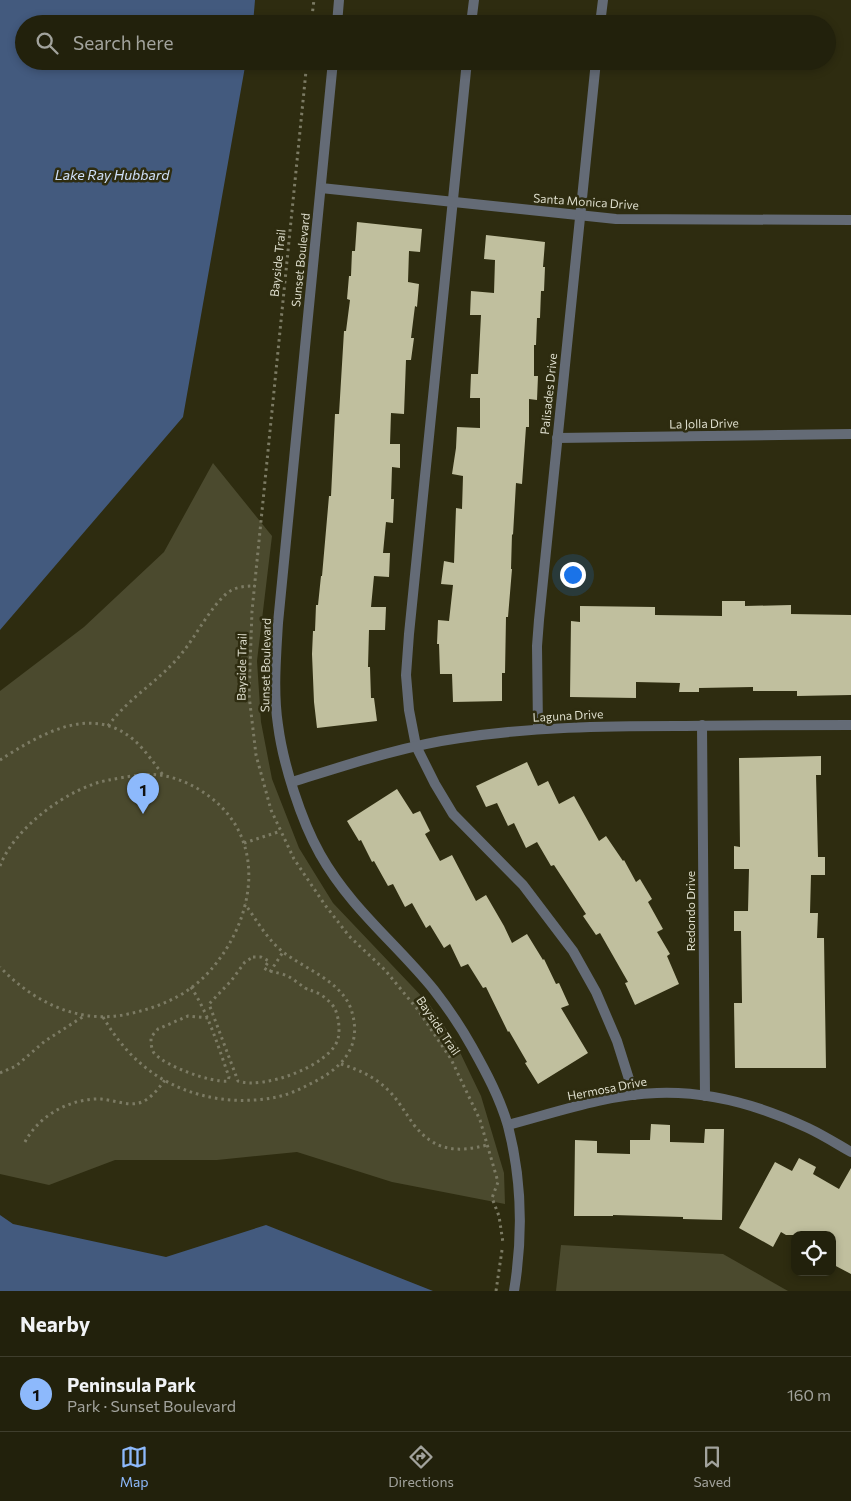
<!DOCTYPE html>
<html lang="en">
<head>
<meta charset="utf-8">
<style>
  body { margin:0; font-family:Commissioner,sans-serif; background:#2e2e1a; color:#f1f3f6 }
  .controls { position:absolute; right:15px; bottom:15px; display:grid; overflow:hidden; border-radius:10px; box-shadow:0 2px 8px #0003 }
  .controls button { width:45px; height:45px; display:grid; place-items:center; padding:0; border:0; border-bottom:1px solid #3f3e2d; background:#22210c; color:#f1f3f6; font:25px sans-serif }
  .you { position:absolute; left:572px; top:574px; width:18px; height:18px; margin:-12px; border:4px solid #fff; border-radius:50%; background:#1a73e8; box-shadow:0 0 0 8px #1a73e833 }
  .badge { display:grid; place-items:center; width:32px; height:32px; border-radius:50%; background:#8db9fc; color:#111; font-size:16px; font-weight:700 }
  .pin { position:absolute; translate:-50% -41px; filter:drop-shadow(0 1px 2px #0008) }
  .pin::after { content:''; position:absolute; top:26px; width:18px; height:15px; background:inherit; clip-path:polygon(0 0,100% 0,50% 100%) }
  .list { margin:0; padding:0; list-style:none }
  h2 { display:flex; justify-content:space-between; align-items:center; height:65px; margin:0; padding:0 20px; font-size:21px }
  h2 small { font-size:16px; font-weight:400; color:#a2a39d }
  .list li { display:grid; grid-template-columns:32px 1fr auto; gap:15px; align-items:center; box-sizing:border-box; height:75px; padding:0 20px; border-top:1px solid #3f3e2d }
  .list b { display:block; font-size:19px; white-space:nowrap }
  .list p { margin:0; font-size:16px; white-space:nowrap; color:#a2a39d }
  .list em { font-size:16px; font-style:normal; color:#a2a39d }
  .icon { flex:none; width:28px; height:28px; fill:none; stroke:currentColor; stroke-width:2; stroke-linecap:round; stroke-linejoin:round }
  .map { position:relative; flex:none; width:851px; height:1291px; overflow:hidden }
  .search { position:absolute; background:#22210c; box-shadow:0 2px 8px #0003; left:15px; right:15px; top:15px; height:55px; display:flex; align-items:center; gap:12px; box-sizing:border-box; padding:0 18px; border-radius:28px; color:#a2a39d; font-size:19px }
  .sheet { height:140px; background:#22210c }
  nav { display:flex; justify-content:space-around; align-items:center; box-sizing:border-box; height:70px; border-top:1px solid #3f3e2d; background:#22210c; font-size:14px; color:#a2a39d }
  nav a { display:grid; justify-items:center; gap:2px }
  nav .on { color:#8db9fc }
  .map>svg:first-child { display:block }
  .green { fill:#4b4a2e }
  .water { fill:#435a7e }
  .building { fill:#c0bf9e }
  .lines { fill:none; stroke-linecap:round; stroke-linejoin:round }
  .path { stroke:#7c7b64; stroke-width:3; stroke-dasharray:2.5 4; stroke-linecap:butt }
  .service { stroke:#646b76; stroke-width:10 }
  .minor { stroke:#646b76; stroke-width:10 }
  .labels { text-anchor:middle; stroke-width:5; stroke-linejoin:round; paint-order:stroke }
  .street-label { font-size:12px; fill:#dedecd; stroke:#2e2c10 }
  .water-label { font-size:14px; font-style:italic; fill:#d0e0f8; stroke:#2e2c10 }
</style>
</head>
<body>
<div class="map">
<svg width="851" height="1291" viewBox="0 0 851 1291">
  <rect width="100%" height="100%" fill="#2e2c10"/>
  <g class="green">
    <polygon points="213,463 272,536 257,661 261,722 272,779 299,848 333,903 429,1004 455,1042 481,1096 504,1173 505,1204 392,1182 297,1152 217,1160 115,1160 49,1185 0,1174 0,691 84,627 164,552"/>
    <polygon points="561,1245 723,1254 788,1291 556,1291"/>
  </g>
  <g class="water">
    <polygon points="0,0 255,0 253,24 24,24 24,61 246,61 183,417 0,630"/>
    <polygon points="0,1215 13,1224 166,1257 266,1225 433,1291 0,1291"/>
  </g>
  <g class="building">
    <polygon points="357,222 422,229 420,252 409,251 408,282 419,284 417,307 415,306 411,338 414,338 411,360 406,360 404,414 391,413 390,444 400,444 400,468 392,467 391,499 394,499 393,523 386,522 383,553 390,553 389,577 374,576 371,607 386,607 385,630 369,630 368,667 370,667 371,698 374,698 377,721 317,728 314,702 312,654 313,631 315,631 316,605 318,605 321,576 322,576 329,496 331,496 335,414 339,414 344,331 346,331 350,300 347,299 349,276 351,276 352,251 355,251"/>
    <polygon points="486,235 545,242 543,267 545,267 544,291 541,291 540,318 537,318 536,345 534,345 534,376 538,376 537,400 529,399 529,427 526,427 522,484 516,483 513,535 512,534 511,569 512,569 508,617 506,617 505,673 502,673 502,701 453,702 452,674 440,674 439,644 437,644 438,620 449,621 453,585 441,584 444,561 454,563 456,508 462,509 463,476 452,474 456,448 457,427 480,428 480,398 470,398 471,374 478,374 481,315 470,315 471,291 494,293 495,260 484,259"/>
    <polygon points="722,601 745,601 745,606 791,605 791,614 851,615 851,695 797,696 797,691 753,691 753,687 699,688 699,692 679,692 680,683 636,682 636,698 570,697 571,621 580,622 580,606 655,607 655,615 722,616"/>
    <polygon points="821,756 821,775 816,775 818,857 825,857 825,875 811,875 810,913 818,913 817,938 824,938 826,1068 735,1068 734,1003 742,1003 741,931 734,931 734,911 748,911 749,869 734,869 734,846 740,847 739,758"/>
    <polygon points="527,762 538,786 548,781 559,804 574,796 599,841 606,836 623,861 624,860 636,882 640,879 652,899 648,902 663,929 657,932 670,954 667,956 679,984 635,1005 625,983 628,982 600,933 596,935 583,916 586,914 554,865 551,866 537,842 526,848 514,823 508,826 497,803 486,807 476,786"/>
    <polygon points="397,789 413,814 420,811 430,831 425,834 440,861 452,855 476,901 486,895 504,926 512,943 527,934 543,960 544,959 556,984 559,983 569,1005 561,1008 588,1053 538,1084 525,1063 527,1062 509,1031 508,1032 486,987 483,988 468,964 461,967 450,944 444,948 430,925 426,928 412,903 405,907 393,884 388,886 374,861 372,862 361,840 359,841 347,821"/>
    <polygon points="651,1124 670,1125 670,1142 704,1143 705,1129 724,1129 722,1220 683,1219 683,1217 613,1215 613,1216 574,1216 575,1140 597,1141 597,1153 630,1154 630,1140 650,1140"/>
    <polygon points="799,1158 816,1167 813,1174 839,1189 851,1168 851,1274 832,1264 832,1235 786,1235 781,1232 773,1247 739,1228 775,1162 792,1171"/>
  </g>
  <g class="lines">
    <g class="path">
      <polyline points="311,24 314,0"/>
      <polyline points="307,61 252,611 249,695 256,755 271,810 294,859 325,905 349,936 385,970 418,1010 451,1059 480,1120 498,1182 492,1198 499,1216 503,1243"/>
      <path d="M108,726C129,697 161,680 182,653C196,636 210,608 226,594C234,587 244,586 255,586"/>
      <path d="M0,760C39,735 91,703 134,740C145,750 154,763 163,775"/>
      <polyline points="244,843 281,831"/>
      <path d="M0,866C14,828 69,787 109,780C126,777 148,772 165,776C181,779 197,787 210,797C271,843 253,927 205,976C184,997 157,1008 128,1014C80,1025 33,1002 0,967"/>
      <path d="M253,957H261L269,961L264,968C270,972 275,972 282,974C290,976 298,983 305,988C309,990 311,990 315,992C322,994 332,1003 335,1009C339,1018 340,1030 338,1039C330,1066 263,1090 238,1081L209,1004L231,981L245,962Z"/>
      <polyline points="270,972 283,952"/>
      <path d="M191,987C209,1015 218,1046 229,1077L228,1081C211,1083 165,1066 154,1053C151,1048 151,1043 151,1037L158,1029L188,1016L208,1018"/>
      <path d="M103,1017C126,1056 156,1083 201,1095C223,1101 249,1102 272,1098C284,1096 297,1091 308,1085C340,1070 364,1048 351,1009C341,981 305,969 283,952C267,939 257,921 245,904"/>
      <path d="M341,1064C360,1070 377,1078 391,1093C400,1103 406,1114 414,1125C435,1151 456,1153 487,1145"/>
      <polyline points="0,1073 16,1066 45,1041 84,1016"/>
      <path d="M25,1142C39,1115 71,1098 101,1099C113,1100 128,1106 139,1103C150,1100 158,1089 165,1080"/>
      <polyline points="496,1291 502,1250"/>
    </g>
    <g class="service">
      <polyline points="471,24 474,0"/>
      <polyline points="467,61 409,634 406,675 409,710 416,746 435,784 453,814 523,885 573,951 596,992 617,1041 634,1095"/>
    </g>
    <g class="minor">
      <polyline points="337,24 339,0"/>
      <polyline points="600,24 603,0"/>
      <path d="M333,61L278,623C276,657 273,692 278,725C283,764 301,820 320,854C351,909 396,943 434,990C448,1008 461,1027 472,1047C486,1072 500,1098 508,1126C522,1180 523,1236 514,1291"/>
      <polyline points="321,188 616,219 851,220"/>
      <polyline points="557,438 851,434"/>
      <polyline points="702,725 705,1096"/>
      <polyline points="538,729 537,646 539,620 596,61"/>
      <path d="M292,782C347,765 403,746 460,738C532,727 604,726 676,726C735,725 793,725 851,725"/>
      <path d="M508,1125C554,1113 608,1094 657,1093C708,1091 761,1106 808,1128C823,1135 837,1144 851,1152"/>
    </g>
  </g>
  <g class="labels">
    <g class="street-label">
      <text transform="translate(586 202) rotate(4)" y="4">Santa Monica Drive</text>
      <text transform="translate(301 260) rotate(-84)" y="4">Sunset Boulevard</text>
      <text transform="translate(278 263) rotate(-84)" y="4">Bayside Trail</text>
      <text transform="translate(549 394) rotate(-84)" y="4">Palisades Drive</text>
      <text transform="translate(704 424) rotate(-1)" y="4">La Jolla Drive</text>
      <text transform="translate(266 665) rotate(-89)" y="4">Sunset Boulevard</text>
      <text transform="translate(242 667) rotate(-89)" y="4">Bayside Trail</text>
      <text transform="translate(568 716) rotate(-3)" y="4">Laguna Drive</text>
      <text transform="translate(691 911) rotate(-90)" y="4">Redondo Drive</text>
      <text transform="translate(438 1026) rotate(56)" y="4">Bayside Trail</text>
      <text transform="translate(607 1089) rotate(-11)" y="4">Hermosa Drive</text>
    </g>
    <g class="water-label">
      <text x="112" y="180">Lake Ray Hubbard</text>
    </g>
  </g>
</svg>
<div class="controls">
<button><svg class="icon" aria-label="locate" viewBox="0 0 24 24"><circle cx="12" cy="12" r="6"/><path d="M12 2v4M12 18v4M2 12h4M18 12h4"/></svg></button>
</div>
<div class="you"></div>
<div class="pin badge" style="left:143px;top:814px">1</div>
<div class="search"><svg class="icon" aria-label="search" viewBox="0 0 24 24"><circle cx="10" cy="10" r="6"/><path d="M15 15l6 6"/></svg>Search here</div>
</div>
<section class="sheet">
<h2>Nearby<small></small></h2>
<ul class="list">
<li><span class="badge">1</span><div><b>Peninsula Park</b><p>Park · Sunset Boulevard</p></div><em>160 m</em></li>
</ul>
</section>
<nav>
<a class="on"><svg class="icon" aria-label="map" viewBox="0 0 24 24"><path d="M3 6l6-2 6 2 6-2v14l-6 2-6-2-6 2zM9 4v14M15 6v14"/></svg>Map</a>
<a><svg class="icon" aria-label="directions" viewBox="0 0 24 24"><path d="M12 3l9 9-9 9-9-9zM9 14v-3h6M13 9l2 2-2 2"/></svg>Directions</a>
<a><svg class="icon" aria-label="saved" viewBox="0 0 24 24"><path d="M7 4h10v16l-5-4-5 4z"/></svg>Saved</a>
</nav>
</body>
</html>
